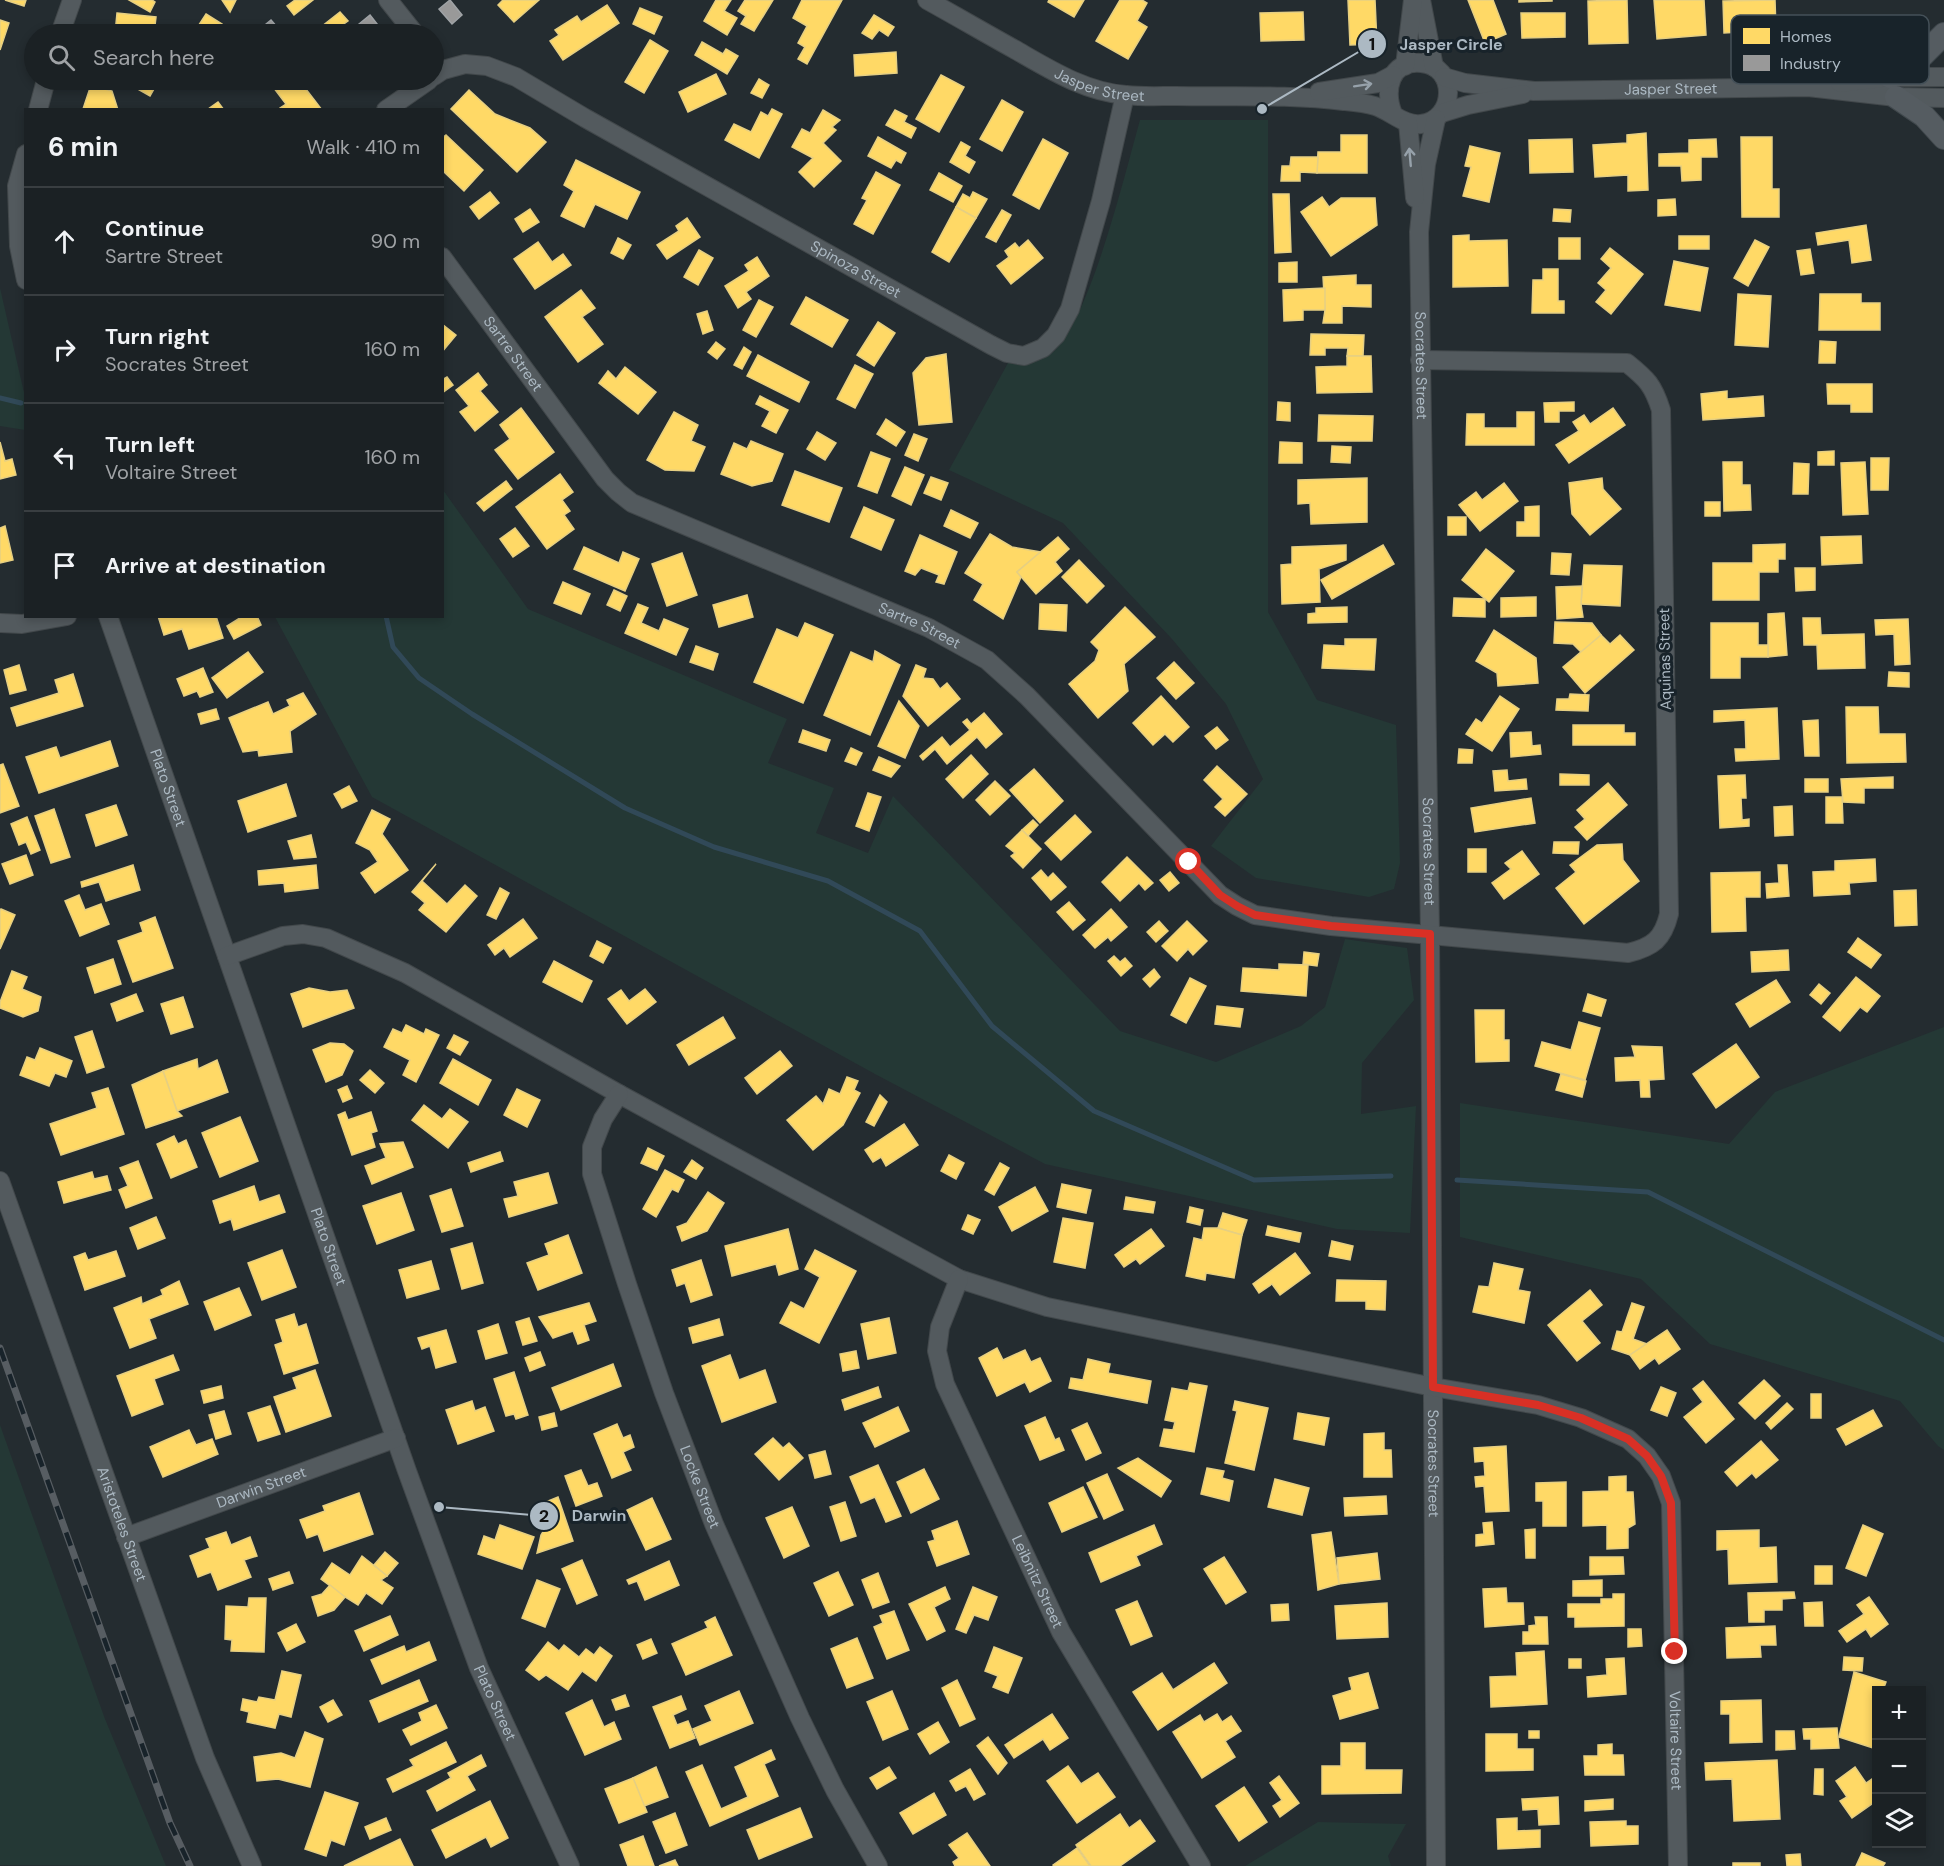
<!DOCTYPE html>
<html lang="en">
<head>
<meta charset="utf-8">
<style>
  body { margin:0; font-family:"DM Sans",sans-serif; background:#24292c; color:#f1f3f6 }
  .controls { position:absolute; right:18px; bottom:18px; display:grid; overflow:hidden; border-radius:0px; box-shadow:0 3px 9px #0003 }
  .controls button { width:54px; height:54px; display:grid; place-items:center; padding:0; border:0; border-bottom:2px solid #393e41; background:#1b2124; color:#f1f3f6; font:30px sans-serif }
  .stop { position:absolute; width:18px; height:18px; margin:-14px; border:4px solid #d93025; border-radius:50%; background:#fff }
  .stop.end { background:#d93025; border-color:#fff; box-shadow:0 2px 6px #0008 }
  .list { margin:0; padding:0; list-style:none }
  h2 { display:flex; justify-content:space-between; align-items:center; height:78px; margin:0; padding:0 24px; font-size:26px }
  h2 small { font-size:20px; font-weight:400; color:#a0a3a6 }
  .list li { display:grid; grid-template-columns:39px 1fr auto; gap:18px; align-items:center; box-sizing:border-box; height:108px; padding:0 24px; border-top:2px solid #393e41 }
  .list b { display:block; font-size:22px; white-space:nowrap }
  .list p { margin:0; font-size:20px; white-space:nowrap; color:#a0a3a6 }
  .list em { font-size:20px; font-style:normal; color:#a0a3a6 }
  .icon { flex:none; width:33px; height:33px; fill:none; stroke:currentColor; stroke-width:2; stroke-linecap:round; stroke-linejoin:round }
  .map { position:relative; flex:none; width:1944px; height:1866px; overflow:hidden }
  .search { position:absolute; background:#1b2124; box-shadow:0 3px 9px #0003; left:24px; top:24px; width:420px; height:66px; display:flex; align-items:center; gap:15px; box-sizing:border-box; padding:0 21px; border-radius:33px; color:#a0a3a6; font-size:22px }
  .panel { position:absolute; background:#1b2124; box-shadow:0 3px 9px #0003; left:24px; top:108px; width:420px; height:510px; border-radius:0px }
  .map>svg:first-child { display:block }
  .green { fill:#243835 }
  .homes { fill:#ffd966; stroke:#e6cf82; stroke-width:1.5 }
  .industry { fill:#999; stroke:#9fa3a6; stroke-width:1.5 }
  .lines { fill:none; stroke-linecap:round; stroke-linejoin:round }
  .stream { stroke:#314958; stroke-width:5 }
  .minor-casing { stroke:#42484b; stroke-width:20 }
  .major-casing { stroke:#41494d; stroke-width:24 }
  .minor { stroke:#535a5e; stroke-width:18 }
  .major { stroke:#555c61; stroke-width:22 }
  .rail-casing { stroke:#575d62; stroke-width:7 }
  .rail { stroke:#18232a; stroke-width:4.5; stroke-dasharray:14; stroke-linecap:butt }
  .oneway { stroke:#96a1aa }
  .route { stroke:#d93025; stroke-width:8 }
  .labels { text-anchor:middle; stroke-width:6; stroke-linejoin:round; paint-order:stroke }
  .street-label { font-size:15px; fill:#acb9c3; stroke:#18232a }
  .key { fill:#18232a; stroke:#445058; stroke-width:1.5 }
  .key-label { font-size:16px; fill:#acb9c3 }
  .leader { fill:none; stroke:#acb9c3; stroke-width:2 }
  .callout-dot { fill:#acb9c3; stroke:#18232a; stroke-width:2 }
  .mark-label { font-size:18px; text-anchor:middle; font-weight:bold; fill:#111 }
  .callout-label { font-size:16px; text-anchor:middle; font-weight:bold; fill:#acb9c3; stroke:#18232a; stroke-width:6; stroke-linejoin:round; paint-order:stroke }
</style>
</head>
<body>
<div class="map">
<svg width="1944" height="1866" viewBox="0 0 1944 1866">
  <rect width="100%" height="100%" fill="#242c30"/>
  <g class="green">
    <path d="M1140,120H1268V612L1317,700L1396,725L1400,863L1394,889L1369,897L1256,878L1211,846L1263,779L1226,704L1172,639L1063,523L949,470L1008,363C1021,363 1036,363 1048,356C1088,331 1126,169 1140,120Z"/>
    <polygon points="0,288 25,397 25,430 0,426"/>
    <polygon points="443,490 528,609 787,719 768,763 834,788 816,833 868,853 893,796 1120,1031 1216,1062 1301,1026 1325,1007 1345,939 1407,948 1414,1000 1362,1063 1361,1114 1416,1106 1410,1233 1337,1229 1045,1164 875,1074 372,797 275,617 442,616"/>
    <polygon points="1944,1027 1944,1450 1938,1446 1900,1401 1710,1344 1641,1279 1460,1237 1460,1103 1729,1144 1775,1092"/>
    <polygon points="0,1425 105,1719 166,1866 0,1865"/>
    <polygon points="1318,1822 1406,1824 1388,1856 1391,1866 1245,1866"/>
  </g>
  <g class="homes">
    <polygon points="5,0 26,0 24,6"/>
    <polygon points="129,0 152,0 155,2 150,12"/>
    <polygon points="222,0 236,0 230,12"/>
    <polygon points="295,0 313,0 294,15 287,6"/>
    <polygon points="503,0 539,0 514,22 498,5"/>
    <polygon points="716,0 731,0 724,11 737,18 727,35 704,21"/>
    <polygon points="745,0 773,0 754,31 741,24 746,16 738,11"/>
    <polygon points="802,0 842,0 807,64 798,59 805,47 798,43 807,26 793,18"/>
    <polygon points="1049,0 1084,0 1074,17 1048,2"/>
    <polygon points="1120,0 1142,0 1147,3 1137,21 1147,27 1128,59 1096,41"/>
    <polygon points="1348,0 1375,0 1377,44 1350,45"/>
    <polygon points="1468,0 1493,0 1506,34 1485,43"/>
    <polygon points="1519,0 1552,0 1552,1 1519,2"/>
    <polygon points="1627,0 1628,43 1589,44 1588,1"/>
    <polygon points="1654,0 1704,0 1706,35 1657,39"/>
    <polygon points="1775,0 1776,30 1724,33 1723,1"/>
    <polygon points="607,5 619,23 563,60 550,41 559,35 555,30 577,16 581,22"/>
    <polygon points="640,8 662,17 654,34 633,24"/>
    <polygon points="340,12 348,21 330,34 312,34"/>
    <polygon points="1303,12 1304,40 1261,41 1260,13"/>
    <polygon points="117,13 156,17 154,34 115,34"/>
    <polygon points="1521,13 1565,13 1565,37 1522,38"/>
    <polygon points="206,14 222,24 216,34 193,34"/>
    <polygon points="874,15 894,27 888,36 879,30 872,39 862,33"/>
    <polygon points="0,20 9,23 0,50"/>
    <polygon points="650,40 668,51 644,93 625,82"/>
    <polygon points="702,42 723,54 726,49 738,56 727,74 695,55"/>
    <polygon points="896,52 897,73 855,76 854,55"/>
    <polygon points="716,74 726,94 688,112 679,92"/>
    <polygon points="941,75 964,87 939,132 916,119"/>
    <polygon points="759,79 769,85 762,98 751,93"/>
    <polygon points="129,80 159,80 150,96 127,83"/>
    <polygon points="283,80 299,80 322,110 281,110 280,108 286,104 273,87"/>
    <polygon points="91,85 112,91 118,110 83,109"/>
    <polygon points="469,90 495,114 530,128 546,142 517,172 451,109"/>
    <polygon points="1002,100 1023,112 1002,151 980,139"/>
    <polygon points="218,102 224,110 209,110 208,109"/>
    <polygon points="772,109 782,114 759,158 725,140 734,124 751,132 761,112 768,116"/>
    <polygon points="823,110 840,120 832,127 836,130 823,143 841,161 814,187 799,172 813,158 792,147 802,129 810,133"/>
    <polygon points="895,110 907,116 904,122 916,128 911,138 886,125"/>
    <polygon points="1646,133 1648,190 1628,191 1628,175 1595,177 1593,145 1627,143 1627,135"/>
    <polygon points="446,135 483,170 464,191 444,172 442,173 442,138"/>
    <polygon points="1341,135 1367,135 1367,173 1317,173 1318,152 1341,152"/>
    <polygon points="878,137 906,153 901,163 896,160 891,168 868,156"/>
    <polygon points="1741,137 1772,137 1772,189 1779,189 1779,217 1742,217"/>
    <polygon points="1043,139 1068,153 1039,209 1013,195"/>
    <polygon points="1572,139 1573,172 1530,173 1529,140"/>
    <polygon points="1716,139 1717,157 1701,157 1701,180 1682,181 1681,166 1659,166 1659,154 1689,153 1689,140"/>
    <polygon points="961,142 970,147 965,156 975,162 969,173 950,162"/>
    <polygon points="1470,146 1500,153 1489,202 1463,196 1471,167 1465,166"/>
    <polygon points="1291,157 1318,157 1317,173 1300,172 1300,181 1281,181 1282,166 1290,166"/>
    <polygon points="576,160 640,192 627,219 595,204 584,227 561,216 574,191 564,185"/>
    <polygon points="876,172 900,185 873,234 854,224 867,200 862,198"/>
    <polygon points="939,173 962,186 953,202 930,190"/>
    <polygon points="490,192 499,203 479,219 470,207"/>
    <polygon points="973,192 987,199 976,218 956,207 963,194 970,198"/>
    <polygon points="1273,194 1289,194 1291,252 1275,253"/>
    <polygon points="1322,197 1329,207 1341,198 1375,198 1377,225 1331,256 1301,212"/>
    <polygon points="1675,199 1676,215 1658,216 1658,200"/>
    <polygon points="956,207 976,218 949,262 932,252"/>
    <polygon points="530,209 539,222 523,232 515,219"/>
    <polygon points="1554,209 1571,210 1570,222 1553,221"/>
    <polygon points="1002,210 1011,215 996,242 986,237"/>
    <polygon points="687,218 700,237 667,259 657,245 679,231 676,226"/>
    <polygon points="1866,225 1871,260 1852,263 1849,240 1818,245 1816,233"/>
    <polygon points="1469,235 1469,241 1507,240 1508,286 1453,287 1453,236"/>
    <rect x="1679" y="236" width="30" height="13"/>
    <polygon points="618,238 631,245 623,259 611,253"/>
    <rect x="1559" y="238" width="21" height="21"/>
    <polygon points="1028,240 1043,258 1011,284 997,266 1009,257 1005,251 1015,243 1019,248"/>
    <polygon points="1755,240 1769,247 1748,286 1734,278"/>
    <polygon points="538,242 552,262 563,254 571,265 535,289 514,259"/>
    <polygon points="1610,248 1643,274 1611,314 1596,302 1606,290 1598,283 1611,268 1601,259"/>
    <polygon points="1810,249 1814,273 1801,275 1797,251"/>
    <polygon points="699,250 713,258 698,285 684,277"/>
    <polygon points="757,257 769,276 746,292 751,299 738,308 725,286 749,271 745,265"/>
    <polygon points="1674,261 1708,268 1700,311 1665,305"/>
    <polygon points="1297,262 1297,282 1279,282 1279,263"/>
    <polygon points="1543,269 1558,269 1558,301 1564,301 1564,313 1532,313 1533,280 1543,280"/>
    <polygon points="1356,275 1356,285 1371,285 1371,307 1342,306 1342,323 1323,323 1325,310 1323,277"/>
    <polygon points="1325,288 1325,310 1303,310 1303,320 1284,321 1283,290"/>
    <polygon points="581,290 595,308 582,317 603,344 578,362 545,317"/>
    <polygon points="1738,294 1771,296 1768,347 1735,345"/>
    <polygon points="1820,294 1861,294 1861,303 1880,303 1880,330 1819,330"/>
    <polygon points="806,297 848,320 832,347 791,324"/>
    <polygon points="759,300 773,307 756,337 743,330"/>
    <polygon points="707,311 713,330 703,334 697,314"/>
    <polygon points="878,322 895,333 874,366 857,355"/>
    <polygon points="442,324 456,335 442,352"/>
    <polygon points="1311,334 1364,335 1363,356 1347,356 1348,348 1325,348 1325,355 1310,355"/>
    <polygon points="1820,341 1836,342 1835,363 1819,363"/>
    <polygon points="716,342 725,349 717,359 708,352"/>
    <polygon points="744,347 751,352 742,369 734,365"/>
    <polygon points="946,354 952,422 919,425 913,373 926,358"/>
    <polygon points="758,355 809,382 799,402 747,376"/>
    <polygon points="1347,356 1371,356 1372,392 1317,393 1316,367 1347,366"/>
    <polygon points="855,365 873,374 855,408 837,399"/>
    <polygon points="625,367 656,392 638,414 599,383 608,371 616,379"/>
    <polygon points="478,373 487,385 480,391 498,412 475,431 460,412 469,406 456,390"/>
    <polygon points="447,377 453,385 442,393 442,380"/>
    <polygon points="1827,384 1872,384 1872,412 1851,412 1851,404 1828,404"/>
    <polygon points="1727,391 1727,399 1763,396 1764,416 1703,420 1701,394"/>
    <polygon points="760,396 788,410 776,433 762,426 770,411 756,404"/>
    <polygon points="1278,402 1290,403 1290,421 1277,420"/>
    <polygon points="1574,402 1574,411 1559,411 1559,422 1545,422 1544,403"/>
    <polygon points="521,408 554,452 518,479 495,450 510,439 500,425"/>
    <polygon points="1613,408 1625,425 1569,463 1556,445 1579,431 1573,422 1584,415 1590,424"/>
    <polygon points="674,412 698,425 691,441 705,447 694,471 665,470 647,460"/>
    <polygon points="1517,412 1534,412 1534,445 1466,445 1467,414 1484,414 1484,428 1517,428"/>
    <polygon points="1319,415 1373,416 1372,441 1318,441"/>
    <polygon points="886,419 905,432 896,446 877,434"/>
    <polygon points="817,432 836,443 825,460 807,449"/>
    <polygon points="914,434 927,439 918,461 905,455"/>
    <polygon points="751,441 783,454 772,481 752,486 721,474 734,443 747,449"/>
    <polygon points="0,442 5,461 12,459 16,475 0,479"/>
    <polygon points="1280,442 1302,443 1302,463 1279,463"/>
    <polygon points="1332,446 1351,447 1350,463 1331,462"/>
    <polygon points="1834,451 1834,465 1818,465 1818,452"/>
    <polygon points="871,452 890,459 877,493 858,486"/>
    <polygon points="1871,458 1889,458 1888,490 1871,490"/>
    <polygon points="1723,462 1742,462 1742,485 1750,485 1751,510 1724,511"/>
    <polygon points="1865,462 1868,514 1843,515 1841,463"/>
    <polygon points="1794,463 1809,464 1808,494 1793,494"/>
    <polygon points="905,467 924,475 911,505 892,496"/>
    <polygon points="795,471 842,488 829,522 782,505"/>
    <polygon points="560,474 573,492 562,500 570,511 564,515 574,529 547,549 516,507"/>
    <polygon points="931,477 948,483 941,500 924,493"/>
    <polygon points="1367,478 1367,522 1311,524 1310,503 1298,504 1298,480"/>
    <polygon points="1602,478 1603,489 1621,509 1590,535 1572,514 1569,483"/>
    <polygon points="506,481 512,489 484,511 477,503"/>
    <polygon points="1504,483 1518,501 1480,531 1459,505 1476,492 1482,500"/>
    <rect x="1705" y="502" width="15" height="14"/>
    <polygon points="1539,506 1539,536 1517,536 1517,522 1525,522 1525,507"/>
    <polygon points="864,507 894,520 881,550 851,537"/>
    <polygon points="951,510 978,523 970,538 944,526"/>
    <rect x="1448" y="517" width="18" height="18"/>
    <polygon points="5,526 13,560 0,563 0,528"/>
    <polygon points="515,528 529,546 513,557 500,539"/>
    <polygon points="990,534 1012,547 1041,552 1017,572 1021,577 1003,619 974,600 983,584 965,573"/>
    <polygon points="920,535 957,552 944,584 936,582 939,575 921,568 915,575 905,571"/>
    <polygon points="1861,536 1862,563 1822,565 1821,537"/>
    <polygon points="1058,537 1069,549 1055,562 1062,571 1036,594 1017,572"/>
    <polygon points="1785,544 1785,559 1778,559 1778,572 1759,572 1759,600 1713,600 1713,563 1753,563 1753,545"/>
    <polygon points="1346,545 1346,560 1319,569 1320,602 1282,604 1281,565 1292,564 1292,547"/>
    <polygon points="1383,545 1394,564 1332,599 1321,580"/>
    <polygon points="584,547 619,563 623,552 639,559 625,591 574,569"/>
    <polygon points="1486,549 1514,571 1489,602 1462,580"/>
    <polygon points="682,553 697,595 667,606 652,564"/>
    <polygon points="1552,553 1571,554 1569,575 1551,574"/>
    <polygon points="1079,560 1104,586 1087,603 1062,577"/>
    <polygon points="1584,565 1622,566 1620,606 1581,604"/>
    <polygon points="1795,568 1815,568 1815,590 1796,591"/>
    <polygon points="563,582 590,594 581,614 554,603"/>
    <polygon points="1582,586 1581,604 1583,617 1557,619 1556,587"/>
    <polygon points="614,590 627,596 620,611 607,605"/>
    <polygon points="747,595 753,617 719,627 713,605"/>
    <polygon points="1536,597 1536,616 1501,617 1501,598"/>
    <polygon points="1454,598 1485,599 1485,617 1453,616"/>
    <polygon points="638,604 648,608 641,623 659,631 664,619 688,629 676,655 625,633"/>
    <polygon points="1040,604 1067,605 1066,631 1039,629"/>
    <polygon points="1125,607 1155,637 1124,664 1128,691 1098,718 1069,684 1095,661 1099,650 1091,642"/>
    <polygon points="1347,607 1347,622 1308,623 1308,614 1316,613 1316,608"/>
    <polygon points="1784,613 1787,655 1768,657 1768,614"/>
    <polygon points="158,616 216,616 223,638 189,649 182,629 164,635"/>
    <polygon points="243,616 257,616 261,625 234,639 227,626"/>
    <polygon points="1803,618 1820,618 1821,635 1864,634 1865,668 1818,669 1817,645 1804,645"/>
    <polygon points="1908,619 1910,664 1895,665 1894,634 1876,635 1875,620"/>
    <polygon points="1555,622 1592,623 1601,635 1582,653 1573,644 1554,643"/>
    <polygon points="805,623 833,635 803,703 754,682 777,629 798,638"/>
    <polygon points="1711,623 1758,623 1758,645 1768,645 1768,657 1740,657 1740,678 1711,678"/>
    <polygon points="1494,630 1536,658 1538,683 1498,686 1497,673 1476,661"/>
    <polygon points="1601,635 1610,644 1620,635 1634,650 1585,693 1563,667"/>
    <polygon points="1345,639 1376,639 1374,670 1322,668 1324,645 1345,646"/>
    <polygon points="696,646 718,654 713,670 690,662"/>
    <polygon points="875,651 900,665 870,735 824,715 851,652 873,662"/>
    <polygon points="248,652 263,672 227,698 212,678"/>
    <polygon points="1174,662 1194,683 1176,699 1157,678"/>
    <polygon points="19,665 26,690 10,694 4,670"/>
    <polygon points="916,665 926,669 923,678 933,679 940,689 947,683 960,699 928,726 903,696"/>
    <polygon points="203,668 213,692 200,697 197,691 184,696 177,679"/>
    <polygon points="1889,672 1909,673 1909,687 1888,686"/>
    <polygon points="73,674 83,706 17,726 11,708 59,693 55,680"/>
    <polygon points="303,693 316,714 290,731 292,752 259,756 258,750 243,752 229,718 268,702 273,714 290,706 287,700"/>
    <polygon points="1570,694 1589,695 1588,711 1556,710 1557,699 1569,699"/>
    <polygon points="1161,696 1189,727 1173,742 1165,734 1153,745 1133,723"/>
    <polygon points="1500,696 1519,709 1492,751 1466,734 1476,719 1482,723"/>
    <polygon points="899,701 919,726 905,758 878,746"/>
    <polygon points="1846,707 1878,707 1879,734 1905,734 1906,762 1847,763"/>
    <polygon points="1777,708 1779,759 1736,761 1735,749 1746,749 1745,720 1714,722 1714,711"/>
    <polygon points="216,709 219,719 201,724 198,714"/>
    <polygon points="984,713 1002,734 986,748 977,737 947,764 935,749 923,760 920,756 942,737 950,747 970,730 963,722 967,719 971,724"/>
    <polygon points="1818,720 1819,756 1805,756 1803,721"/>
    <polygon points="1573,725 1624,725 1624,733 1635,733 1635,745 1573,745"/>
    <polygon points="1217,727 1228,740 1216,749 1205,736"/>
    <polygon points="803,730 830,740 826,751 799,742"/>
    <polygon points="1531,732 1532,746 1540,745 1541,754 1511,757 1510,733"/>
    <polygon points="110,741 118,766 39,793 26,757 56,747 60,758"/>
    <polygon points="851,748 862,753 856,765 845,761"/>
    <polygon points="1459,749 1473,750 1472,763 1458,763"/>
    <polygon points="971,755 988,774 963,798 946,779"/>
    <polygon points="879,757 900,766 891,777 873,770"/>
    <polygon points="3,764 19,806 0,813 0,765"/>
    <polygon points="1217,766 1247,794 1225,816 1215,807 1223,799 1204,780"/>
    <polygon points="1034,769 1063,801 1040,823 1010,790"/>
    <polygon points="1507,770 1508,781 1526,779 1527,789 1495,791 1493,771"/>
    <polygon points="1560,774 1589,775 1589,785 1560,785"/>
    <polygon points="1745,775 1746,798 1741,798 1742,820 1749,819 1749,826 1720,828 1718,776"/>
    <polygon points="1893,777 1893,788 1864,788 1864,803 1843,802 1841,779"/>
    <rect x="1805" y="779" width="23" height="13"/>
    <polygon points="995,781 1010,796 990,815 976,800"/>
    <polygon points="1608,783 1627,805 1587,840 1575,827 1585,819 1577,810"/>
    <polygon points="286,784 296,816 248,832 238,801"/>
    <polygon points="349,786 357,801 342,808 334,794"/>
    <polygon points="868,793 881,797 869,831 856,826"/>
    <polygon points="1826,797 1842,797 1843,823 1826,823"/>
    <polygon points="1531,798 1535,823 1475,832 1471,808"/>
    <polygon points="116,805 127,835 96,846 86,815"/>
    <polygon points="1792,806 1793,835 1775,836 1774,807"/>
    <polygon points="54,809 70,857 51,863 35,816"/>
    <polygon points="372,810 390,819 382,834 408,870 375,893 361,873 378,862 370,850 356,843"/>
    <polygon points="1075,815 1091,832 1061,860 1045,843"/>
    <polygon points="27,817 40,850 31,854 26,842 19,845 11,824"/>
    <polygon points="1033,820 1038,825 1028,836 1022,830"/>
    <polygon points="1022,830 1041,849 1023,868 1011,856 1015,853 1006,846"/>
    <polygon points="311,835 316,857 294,859 288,841"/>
    <polygon points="1554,842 1579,842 1578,854 1553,853"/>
    <polygon points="1622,844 1623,860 1639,881 1584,924 1556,888 1576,872 1570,865 1597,845"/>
    <rect x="1468" y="849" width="18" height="23"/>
    <polygon points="1522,851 1539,874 1504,899 1492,883 1511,869 1505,863"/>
    <polygon points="26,855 33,875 10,884 2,864"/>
    <polygon points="1127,857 1153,883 1145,890 1139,883 1120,901 1102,882"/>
    <polygon points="1875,859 1876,881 1849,883 1850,894 1814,896 1813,872 1835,871 1835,861"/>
    <polygon points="436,864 422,881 447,904 465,885 477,896 446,932 419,910 425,903 412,892"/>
    <polygon points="133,865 140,890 106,901 99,882 82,887 81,882"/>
    <polygon points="316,865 318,888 285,892 284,883 259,885 258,871"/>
    <polygon points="1778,865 1787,865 1789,896 1767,898 1766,884 1779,883"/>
    <polygon points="1041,870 1048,878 1053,873 1066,887 1051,900 1032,878"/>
    <polygon points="1170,872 1179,883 1169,891 1160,880"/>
    <polygon points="1760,872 1760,897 1745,897 1746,931 1712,932 1711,873"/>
    <polygon points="500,888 509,893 496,919 487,915"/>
    <polygon points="1916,890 1917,925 1895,926 1894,891"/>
    <polygon points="79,895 85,910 101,904 109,924 80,936 65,901"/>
    <polygon points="1069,902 1085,920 1073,930 1057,912"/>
    <polygon points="1,909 15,915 0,949 0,911"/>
    <polygon points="1111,909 1127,927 1111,941 1108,937 1095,948 1083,935"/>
    <polygon points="155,917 173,968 133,982 118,941 143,932 140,923"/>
    <polygon points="523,919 537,938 510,957 504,948 495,955 488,945"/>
    <polygon points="1159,921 1168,931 1156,942 1147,932"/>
    <polygon points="1187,921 1207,941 1193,955 1188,949 1177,961 1162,946"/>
    <polygon points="1858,938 1881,955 1871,968 1848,952"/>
    <polygon points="597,941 611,948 603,963 590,956"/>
    <polygon points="1788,950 1789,970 1752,972 1751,952"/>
    <polygon points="1304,952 1319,954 1317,966 1303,964"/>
    <polygon points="1114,956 1120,962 1125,958 1132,966 1121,976 1108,961"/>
    <polygon points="113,959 121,984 95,993 87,968"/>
    <polygon points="554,961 592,981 582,1002 543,982"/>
    <polygon points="1279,964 1308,965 1306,996 1241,991 1243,968 1279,970"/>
    <polygon points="1154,969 1160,977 1150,987 1143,979"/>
    <polygon points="12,971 27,977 22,989 41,997 38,1011 23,1017 0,1008 0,1002"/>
    <polygon points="1856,977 1880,996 1867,1012 1860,1007 1840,1031 1823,1017"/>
    <polygon points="1190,978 1206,986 1186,1023 1171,1015"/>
    <polygon points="1776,980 1790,1002 1750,1027 1736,1004"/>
    <polygon points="1819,984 1830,993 1821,1004 1810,995"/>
    <polygon points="309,988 330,992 347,990 354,1008 303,1027 291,994"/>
    <polygon points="645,989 656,1002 627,1024 608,999 621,990 629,1001"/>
    <polygon points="136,994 143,1011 117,1021 111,1004"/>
    <polygon points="1588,994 1606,1000 1601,1016 1583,1011"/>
    <polygon points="183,997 193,1027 171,1034 161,1004"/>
    <polygon points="1217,1006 1243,1009 1240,1027 1215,1024"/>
    <polygon points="1475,1010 1504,1010 1504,1040 1509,1040 1509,1061 1476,1062"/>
    <polygon points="723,1017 735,1038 689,1065 677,1045"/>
    <polygon points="1579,1022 1600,1028 1585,1080 1535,1066 1542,1042 1571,1050"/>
    <polygon points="406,1025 424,1034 426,1029 439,1035 416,1082 403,1075 410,1060 384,1047 393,1029 402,1033"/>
    <polygon points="92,1031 104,1067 87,1073 75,1037"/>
    <polygon points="454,1035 468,1042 460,1055 447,1048"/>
    <polygon points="330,1043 344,1044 353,1051 342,1075 326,1082 313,1050"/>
    <polygon points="1736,1044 1759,1077 1716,1108 1693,1074"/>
    <polygon points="1632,1046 1662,1047 1664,1079 1649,1080 1650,1097 1641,1097 1640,1080 1616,1081 1615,1058 1635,1057"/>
    <polygon points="40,1048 72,1061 66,1077 55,1073 49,1086 20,1075 27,1057 35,1060"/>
    <polygon points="780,1051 792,1066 757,1094 745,1078"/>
    <polygon points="197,1059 198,1069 217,1060 228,1092 177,1111 163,1071"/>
    <polygon points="453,1059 491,1080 478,1105 440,1083"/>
    <polygon points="370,1070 384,1083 375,1093 360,1080"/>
    <polygon points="163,1071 177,1111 182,1116 146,1128 132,1085"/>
    <polygon points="1561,1074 1586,1081 1582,1097 1556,1090"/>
    <polygon points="847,1077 858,1081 854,1090 860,1093 843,1125 813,1150 787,1120 816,1096 823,1104 829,1089 840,1094"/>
    <polygon points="347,1086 352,1098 343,1102 338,1090"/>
    <polygon points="108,1088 124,1134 61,1155 50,1124 97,1108 92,1093"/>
    <polygon points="517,1089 540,1100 527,1127 504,1115"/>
    <polygon points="880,1095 887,1102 874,1126 866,1122"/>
    <polygon points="424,1105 442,1119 450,1109 468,1122 448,1148 412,1120"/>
    <polygon points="345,1112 348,1120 371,1112 377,1131 371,1133 375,1147 352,1155 338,1115"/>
    <polygon points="240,1117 258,1161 220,1177 202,1133"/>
    <polygon points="904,1124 918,1145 886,1166 881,1157 873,1162 865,1150"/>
    <polygon points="174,1136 178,1144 186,1140 197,1167 171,1178 157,1144"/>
    <polygon points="403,1142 413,1167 372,1184 365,1166 386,1158 380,1144"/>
    <polygon points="648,1148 664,1156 657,1170 641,1163"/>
    <polygon points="500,1152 503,1161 471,1172 468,1163"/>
    <polygon points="949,1155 964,1163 956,1179 941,1171"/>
    <polygon points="692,1160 703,1168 696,1179 684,1172"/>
    <polygon points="138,1161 152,1198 126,1208 119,1190 128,1186 120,1168"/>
    <polygon points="1000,1163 1009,1168 994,1195 985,1190"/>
    <polygon points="665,1170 684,1180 678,1192 672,1189 656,1217 643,1209"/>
    <polygon points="92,1172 94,1179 107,1176 111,1190 64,1203 58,1182"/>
    <polygon points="548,1173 557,1203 509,1217 504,1199 518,1196 514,1182"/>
    <polygon points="1062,1184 1091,1190 1086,1213 1057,1207"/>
    <polygon points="254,1186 259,1202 279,1195 285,1212 234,1230 231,1219 220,1223 213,1201"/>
    <polygon points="1035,1187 1048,1211 1012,1231 999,1207"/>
    <polygon points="451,1189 463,1226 442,1232 430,1196"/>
    <polygon points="708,1192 724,1203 707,1231 682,1241 677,1227 687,1223"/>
    <polygon points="401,1193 414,1230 377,1244 363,1206"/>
    <polygon points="1126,1197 1155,1202 1153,1213 1124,1209"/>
    <polygon points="1190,1207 1203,1210 1200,1225 1187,1222"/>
    <polygon points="1223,1213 1247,1220 1242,1235 1218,1228"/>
    <polygon points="968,1215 980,1220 973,1234 962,1229"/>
    <polygon points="156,1217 165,1238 138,1249 130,1228"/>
    <polygon points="1063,1218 1093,1223 1085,1268 1054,1262"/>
    <polygon points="1268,1226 1301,1233 1299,1242 1266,1235"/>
    <polygon points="1204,1228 1218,1228 1242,1235 1234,1278 1206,1273 1205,1280 1186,1276 1194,1238 1202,1240"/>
    <polygon points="788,1229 798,1269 779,1275 776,1264 732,1276 725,1246"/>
    <polygon points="1151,1229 1164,1246 1140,1264 1136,1259 1124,1267 1115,1255"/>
    <polygon points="568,1235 582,1273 538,1290 527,1263 549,1255 545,1244"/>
    <polygon points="1332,1241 1353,1246 1350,1260 1329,1256"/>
    <polygon points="472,1243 483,1283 462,1289 451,1249"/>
    <polygon points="282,1250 296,1287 262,1300 248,1263"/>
    <polygon points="815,1250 856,1271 819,1343 780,1323 791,1302 804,1309 820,1277 805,1269"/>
    <polygon points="116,1251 125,1276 85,1290 74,1257 85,1253 88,1260"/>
    <polygon points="1295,1253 1310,1273 1280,1295 1272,1284 1259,1293 1253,1284"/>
    <polygon points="701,1260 712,1295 691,1302 685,1283 677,1286 672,1270"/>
    <polygon points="431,1261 439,1289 407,1298 399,1270"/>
    <polygon points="1494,1263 1523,1269 1518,1290 1530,1292 1524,1323 1473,1312 1479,1286 1489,1287"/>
    <polygon points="1337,1280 1386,1281 1385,1310 1366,1309 1366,1301 1336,1301"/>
    <polygon points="179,1281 188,1304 149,1319 156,1338 130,1348 114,1308 141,1297 142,1304 163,1295 161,1290"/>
    <polygon points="239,1288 251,1315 215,1330 204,1302"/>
    <polygon points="1590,1290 1602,1305 1582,1321 1600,1343 1577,1361 1548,1325"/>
    <polygon points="589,1303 596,1321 584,1325 589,1340 578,1344 573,1331 553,1338 539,1317"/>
    <polygon points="1632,1303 1644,1307 1633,1339 1647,1344 1630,1355 1612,1349 1617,1331 1622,1332"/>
    <polygon points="294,1314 298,1327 306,1324 318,1363 284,1374 275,1345 283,1342 276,1320"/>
    <polygon points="529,1318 537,1341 523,1345 516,1322"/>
    <polygon points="889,1318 896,1353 868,1359 861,1324"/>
    <polygon points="719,1319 723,1335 693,1343 689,1328"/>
    <polygon points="498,1324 507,1353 486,1359 478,1331"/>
    <polygon points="446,1330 456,1362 436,1368 430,1346 422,1349 418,1338"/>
    <polygon points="1667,1330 1680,1349 1659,1364 1655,1358 1640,1369 1630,1355"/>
    <polygon points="997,1348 1003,1360 1025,1350 1031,1362 1040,1358 1051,1381 1030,1392 1025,1382 997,1396 979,1358"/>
    <polygon points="856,1351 859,1368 843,1371 840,1354"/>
    <polygon points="540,1352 545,1365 530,1371 525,1358"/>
    <polygon points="173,1355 179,1370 154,1379 163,1404 132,1416 117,1376"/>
    <polygon points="730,1355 739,1380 765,1370 776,1402 722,1422 702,1366"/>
    <polygon points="1088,1359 1110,1364 1108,1373 1151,1381 1147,1403 1069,1388 1071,1378 1083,1380"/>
    <polygon points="613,1364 621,1386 561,1410 552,1388"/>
    <polygon points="315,1370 331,1416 286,1432 274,1397 297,1389 293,1378"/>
    <polygon points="514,1372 528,1415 516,1419 514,1414 506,1416 494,1379"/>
    <polygon points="1764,1380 1780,1396 1755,1419 1739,1403"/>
    <polygon points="1703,1381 1734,1419 1706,1443 1684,1417 1703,1402 1693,1389"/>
    <polygon points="1190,1383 1207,1386 1194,1452 1160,1446 1164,1429 1173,1430 1175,1422 1165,1420 1172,1388 1188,1391"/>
    <polygon points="221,1386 223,1398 204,1403 201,1391"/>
    <polygon points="878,1387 881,1397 845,1410 842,1400"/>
    <polygon points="1661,1387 1676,1393 1667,1416 1651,1410"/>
    <rect x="1811" y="1394" width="10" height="24"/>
    <polygon points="472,1401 475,1411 485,1407 494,1431 458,1444 446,1410"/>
    <polygon points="1235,1401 1268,1408 1254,1470 1225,1463 1237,1411 1233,1410"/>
    <polygon points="1787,1403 1793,1409 1771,1429 1766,1423"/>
    <polygon points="270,1406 280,1434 258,1441 248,1413"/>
    <polygon points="898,1407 909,1431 875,1447 863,1423"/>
    <polygon points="1873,1410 1882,1426 1846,1445 1837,1429"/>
    <polygon points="224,1411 231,1434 216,1439 209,1415"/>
    <polygon points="554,1413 557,1426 542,1430 539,1417"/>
    <polygon points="1298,1413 1329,1418 1324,1445 1294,1439"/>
    <polygon points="1045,1417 1055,1440 1059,1438 1064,1450 1040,1460 1025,1426"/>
    <polygon points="1087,1423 1101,1453 1086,1460 1072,1430"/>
    <polygon points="617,1424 623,1438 630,1435 634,1447 623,1452 631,1470 612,1478 594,1434"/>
    <polygon points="189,1430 196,1445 212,1439 218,1454 163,1477 150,1447"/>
    <polygon points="1384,1433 1384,1450 1391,1450 1392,1477 1364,1477 1364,1434"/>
    <polygon points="773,1438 783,1448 789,1443 803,1458 779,1480 755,1454"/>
    <polygon points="1761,1441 1778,1460 1756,1478 1752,1473 1737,1486 1725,1472"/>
    <polygon points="1506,1446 1509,1511 1486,1512 1484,1486 1476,1487 1475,1477 1485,1476 1484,1461 1475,1462 1474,1448"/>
    <polygon points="825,1451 831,1474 815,1478 809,1455"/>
    <polygon points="1138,1458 1171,1481 1161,1497 1118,1468"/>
    <polygon points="878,1465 901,1516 886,1522 875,1497 861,1503 850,1477"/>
    <polygon points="1207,1468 1224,1471 1222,1478 1233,1481 1229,1501 1201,1494"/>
    <polygon points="924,1469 939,1499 911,1513 897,1482"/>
    <polygon points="581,1470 588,1486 597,1483 602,1496 576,1506 565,1476"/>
    <polygon points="1107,1474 1123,1510 1104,1519 1087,1483"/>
    <polygon points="1626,1476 1626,1492 1633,1492 1635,1524 1628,1528 1628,1548 1607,1549 1607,1525 1583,1526 1583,1492 1609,1491 1609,1477"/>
    <polygon points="1275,1479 1309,1488 1302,1515 1268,1507"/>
    <polygon points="1566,1482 1566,1526 1543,1526 1543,1501 1536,1501 1536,1483"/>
    <polygon points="1083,1487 1097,1517 1062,1532 1049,1503"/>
    <polygon points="359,1493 373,1534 324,1551 318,1534 307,1538 300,1520 325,1511 323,1506"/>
    <polygon points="1386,1496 1387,1514 1345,1516 1344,1498"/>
    <polygon points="558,1497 573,1541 537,1553 541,1535 549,1522 541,1504"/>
    <polygon points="652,1498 671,1539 646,1550 627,1510"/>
    <polygon points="845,1502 856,1536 841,1541 830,1507"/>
    <polygon points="792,1507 809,1546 784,1558 766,1518"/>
    <polygon points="957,1521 969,1554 937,1566 928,1542 935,1540 932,1531"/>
    <polygon points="1492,1522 1494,1544 1476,1546 1476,1535 1484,1534 1483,1523"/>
    <polygon points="500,1525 534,1537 522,1569 478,1554 484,1536 495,1540"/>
    <polygon points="1154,1525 1162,1544 1136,1556 1140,1565 1101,1582 1089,1553"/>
    <polygon points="1863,1525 1883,1534 1866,1576 1846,1568"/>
    <polygon points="1535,1529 1535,1558 1526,1558 1525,1530"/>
    <polygon points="1759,1530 1759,1548 1776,1547 1777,1582 1729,1584 1728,1549 1717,1550 1717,1531"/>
    <polygon points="226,1532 231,1545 250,1537 257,1556 244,1560 251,1577 218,1590 211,1572 198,1577 190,1556 210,1548 206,1539"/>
    <polygon points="1331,1532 1339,1584 1318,1590 1312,1535"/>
    <polygon points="385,1552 398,1563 387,1576 374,1565"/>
    <polygon points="1377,1553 1380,1579 1339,1584 1337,1558"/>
    <polygon points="362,1556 387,1576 381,1580 393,1588 382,1604 366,1593 358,1605 345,1597 321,1579 332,1563 350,1575"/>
    <polygon points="1224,1557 1246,1592 1226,1604 1204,1569"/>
    <polygon points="1590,1557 1623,1557 1624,1574 1590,1575"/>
    <polygon points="582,1560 597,1595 577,1604 562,1569"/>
    <polygon points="669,1561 679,1585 645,1600 637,1581 629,1584 627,1580"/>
    <rect x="1815" y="1566" width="17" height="18"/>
    <polygon points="289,1572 293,1583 273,1590 269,1579"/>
    <polygon points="838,1572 853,1605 829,1616 814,1583"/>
    <polygon points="878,1573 889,1602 873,1608 862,1580"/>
    <polygon points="537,1580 560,1589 545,1627 522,1618"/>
    <polygon points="1602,1580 1602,1596 1573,1596 1573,1581"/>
    <polygon points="330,1585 345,1597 334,1610 318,1616 312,1597 322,1594"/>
    <polygon points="945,1587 950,1599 934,1607 945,1631 927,1640 909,1604"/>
    <polygon points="973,1587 997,1597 988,1620 974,1615 966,1633 956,1629"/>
    <polygon points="1506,1588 1507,1603 1523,1603 1524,1624 1485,1627 1483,1589"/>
    <polygon points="1794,1592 1795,1598 1782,1599 1782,1610 1764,1610 1764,1622 1749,1622 1748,1593"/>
    <polygon points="1613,1594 1624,1594 1624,1626 1575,1627 1575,1617 1568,1617 1568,1604 1601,1604 1601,1599 1613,1599"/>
    <polygon points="1869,1597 1888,1624 1871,1637 1866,1629 1847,1642 1839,1631 1864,1614 1857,1605"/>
    <polygon points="249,1598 266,1598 264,1652 231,1651 232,1640 225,1639 226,1606 248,1607"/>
    <polygon points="1137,1601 1152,1636 1131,1645 1116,1610"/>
    <polygon points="1822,1602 1823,1626 1805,1626 1804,1603"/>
    <polygon points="1387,1603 1388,1637 1337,1639 1335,1606"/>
    <polygon points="1288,1604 1289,1620 1272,1621 1271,1605"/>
    <polygon points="894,1611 909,1650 887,1659 874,1627 883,1623 880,1616"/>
    <polygon points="390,1616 398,1635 364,1651 355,1631"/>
    <polygon points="715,1617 732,1655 686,1675 672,1644 708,1628 705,1622"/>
    <polygon points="1535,1617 1547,1617 1548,1644 1523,1644 1523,1632 1529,1632 1529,1626 1536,1625"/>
    <polygon points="296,1624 305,1642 287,1651 278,1633"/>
    <polygon points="1775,1626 1776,1645 1760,1645 1761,1657 1727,1658 1726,1628"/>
    <polygon points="1628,1629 1641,1629 1642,1646 1628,1647"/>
    <polygon points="857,1638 873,1678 847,1688 831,1649"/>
    <polygon points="651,1639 657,1653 643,1659 637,1645"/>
    <polygon points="429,1642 436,1660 382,1684 371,1660 404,1646 406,1652"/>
    <polygon points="548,1642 559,1651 564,1645 579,1657 586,1649 594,1655 600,1647 612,1656 596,1681 582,1671 568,1690 546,1675 539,1680 526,1670"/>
    <polygon points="994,1647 1022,1658 1008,1693 993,1687 998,1676 985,1671"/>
    <polygon points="1544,1651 1547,1704 1491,1707 1490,1677 1517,1676 1516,1653"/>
    <polygon points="1844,1657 1863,1658 1862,1671 1843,1670"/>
    <polygon points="1624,1658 1626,1694 1588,1697 1587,1677 1607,1675 1606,1659"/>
    <rect x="1569" y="1659" width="12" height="9"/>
    <polygon points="1214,1663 1227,1683 1158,1730 1133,1692 1162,1673 1173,1690"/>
    <polygon points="282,1671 301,1675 291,1717 279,1714 275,1728 247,1722 249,1712 241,1710 243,1699 257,1702 259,1697 275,1700"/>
    <polygon points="1854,1672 1886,1682 1883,1690 1876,1690 1876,1749 1839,1737"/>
    <polygon points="1368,1673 1378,1708 1340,1719 1333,1696 1352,1690 1349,1678"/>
    <polygon points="419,1680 428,1701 379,1722 370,1701"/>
    <polygon points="957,1680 975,1719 960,1726 942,1688"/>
    <polygon points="739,1691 753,1723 700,1745 693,1729 712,1721 705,1706"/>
    <polygon points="892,1691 908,1729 883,1740 867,1702"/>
    <polygon points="625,1695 629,1706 616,1710 612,1700"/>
    <polygon points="681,1696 686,1709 673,1715 677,1725 688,1721 695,1738 670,1748 653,1707"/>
    <polygon points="333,1700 342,1715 328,1722 320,1707"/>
    <polygon points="592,1700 604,1727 614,1722 621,1739 585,1755 566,1713"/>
    <polygon points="1761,1700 1762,1742 1730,1743 1730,1714 1721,1714 1721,1701"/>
    <polygon points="436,1705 447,1728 411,1745 403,1730 422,1721 419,1713"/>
    <polygon points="1052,1714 1068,1738 1050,1750 1043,1739 1014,1758 1005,1745"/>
    <polygon points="1217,1714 1222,1722 1231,1716 1241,1731 1225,1741 1235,1757 1202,1778 1173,1732 1200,1715 1204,1722"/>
    <polygon points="938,1722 949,1742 930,1754 918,1734"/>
    <polygon points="1837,1728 1839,1748 1811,1749 1811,1739 1804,1739 1803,1729"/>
    <rect x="1529" y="1731" width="10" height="7"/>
    <polygon points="1776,1731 1794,1731 1795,1749 1776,1750"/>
    <polygon points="305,1732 323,1739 310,1787 278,1779 257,1781 254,1757 281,1753 295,1758"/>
    <polygon points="1486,1734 1517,1734 1517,1749 1533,1749 1533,1770 1486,1771"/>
    <polygon points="988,1737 1007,1763 998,1774 977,1746"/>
    <polygon points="446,1742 456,1762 393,1792 387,1779 414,1766 410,1760"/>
    <polygon points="1341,1743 1365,1743 1365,1770 1402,1770 1401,1793 1322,1794 1322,1766 1341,1766"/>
    <polygon points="1612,1744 1612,1755 1623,1755 1624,1775 1585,1775 1584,1756 1598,1756 1598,1745"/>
    <polygon points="771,1750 775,1759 764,1764 778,1796 710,1826 686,1772 702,1765 721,1809 748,1797 735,1767"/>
    <polygon points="481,1755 486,1766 467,1776 475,1790 437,1811 427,1791 451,1778 448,1773"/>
    <polygon points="1777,1760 1780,1819 1734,1821 1732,1779 1706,1780 1705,1763"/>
    <polygon points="1068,1766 1081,1784 1098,1773 1115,1797 1077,1823 1047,1781"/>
    <polygon points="656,1767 668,1797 644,1806 633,1778"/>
    <polygon points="889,1767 896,1778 877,1789 870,1778"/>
    <polygon points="1855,1767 1866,1783 1875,1777 1876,1780 1876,1801 1852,1818 1840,1801 1847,1797 1836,1781"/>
    <polygon points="970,1769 985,1794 974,1800 966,1786 956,1791 950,1781"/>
    <polygon points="1815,1769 1823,1769 1823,1795 1814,1794"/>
    <polygon points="1279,1776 1299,1803 1280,1817 1273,1806 1282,1800 1270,1783"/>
    <polygon points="633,1778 647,1812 619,1823 605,1789"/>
    <polygon points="1244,1787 1267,1822 1239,1841 1216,1806"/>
    <polygon points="325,1792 358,1803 344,1845 331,1840 326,1856 305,1849"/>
    <polygon points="934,1793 946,1815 913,1834 900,1813"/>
    <polygon points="1558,1797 1559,1824 1539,1825 1538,1809 1523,1810 1522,1799"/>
    <polygon points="1613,1799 1613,1809 1585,1811 1585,1801"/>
    <polygon points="490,1801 508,1838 491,1847 486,1837 446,1858 432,1830"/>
    <polygon points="800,1808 812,1837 759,1859 747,1830"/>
    <polygon points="675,1813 687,1845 666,1853 653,1822"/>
    <polygon points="1120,1814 1129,1828 1140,1820 1155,1841 1120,1866 1091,1866 1076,1845"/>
    <polygon points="386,1818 391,1830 370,1839 365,1827"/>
    <polygon points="1517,1818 1517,1831 1540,1830 1540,1847 1498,1849 1497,1819"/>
    <polygon points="1626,1821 1626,1826 1638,1826 1638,1844 1591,1846 1590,1822"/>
    <polygon points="967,1833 990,1866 955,1866 953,1862 959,1858 949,1845"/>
    <polygon points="643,1836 654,1866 628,1866 620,1845"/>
    <polygon points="400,1839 413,1866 344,1866"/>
    <polygon points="1077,1848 1090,1866 1054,1866 1053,1865"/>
    <polygon points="1862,1853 1885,1863 1883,1866 1856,1866"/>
    <polygon points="1800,1854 1801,1866 1787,1866 1786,1855"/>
    <polygon points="675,1860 678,1866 659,1866"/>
    <rect x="1733" y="1863" width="27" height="3"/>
  </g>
  <g class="industry">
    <polygon points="450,0 462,15 452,24 439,9"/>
    <polygon points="370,15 377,24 367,33 359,24"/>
    <polygon points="271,20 283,34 254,34"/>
  </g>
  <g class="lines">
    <g class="stream">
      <polyline points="0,398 21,403"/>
      <polyline points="386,616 393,647 419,678 472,714 625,808 714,847 828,881 920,931 992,1026 1094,1111 1254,1180 1391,1176"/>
      <polyline points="1457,1180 1648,1192 1944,1340"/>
    </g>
    <defs>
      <g id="minor">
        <polyline points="388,0 415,34"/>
        <path id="s1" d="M927,0C956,16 985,33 1014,49C1049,69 1085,92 1126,95C1143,97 1160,96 1176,96C1232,97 1289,94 1344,101C1354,102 1365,103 1375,106C1391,111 1404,126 1421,124C1456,120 1458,66 1421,63C1389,60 1384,91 1393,114"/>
        <polyline points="1421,0 1434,67"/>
        <polyline points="60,34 72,0"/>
        <polyline points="1405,66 1413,0"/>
        <path id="s2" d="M434,76L443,70L465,64L487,66L516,77L585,118L991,345L1007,353L1024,356L1043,348L1056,335L1070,309L1101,201L1125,95"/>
        <path id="s3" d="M1444,77L1465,83L1534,91L1808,87L1896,97L1944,98"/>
        <polyline points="1840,83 1890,77 1944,77"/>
        <polyline points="1319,92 1378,83 1393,75"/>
        <polyline points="38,110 46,80"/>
        <polyline points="386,110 429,80"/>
        <polyline points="1442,113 1468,105 1523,94"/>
        <path id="s4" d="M1436,119L1426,164L1419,232L1430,934L1436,1866"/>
        <polyline points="1408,123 1415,198"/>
        <polyline points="26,154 17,186 19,246 26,280"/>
        <path id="s5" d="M442,257L605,479L618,492L632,503L929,628L987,660L1027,696L1220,895L1237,906L1255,915L1331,926L1628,953C1653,947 1663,939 1669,914L1661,410C1653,385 1647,379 1627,363L1420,360"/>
        <path id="s6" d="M108,616L407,1471L479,1668L570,1866"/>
        <polyline points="0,623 22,624 67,616"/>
        <path id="s7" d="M227,956L283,936L303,934L326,938L405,973L619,1094L959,1279L1047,1307L1433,1387L1538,1405L1581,1418L1628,1439L1647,1456L1661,1476L1671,1503L1678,1866"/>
        <path id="s8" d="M619,1094L603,1119L592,1147V1174L627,1284L664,1393L714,1524L800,1718L835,1790L878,1866"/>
        <path id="s9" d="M0,1181L205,1758L252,1866"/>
        <path id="s10" d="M959,1279L940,1327L937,1351L945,1384L1061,1632L1201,1866"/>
        <path id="s11" d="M126,1537L396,1438"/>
      </g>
      <g id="major">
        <polyline points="1890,77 1923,55 1944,34"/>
        <polyline points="1896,97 1924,116 1944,138"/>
      </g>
    </defs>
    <use href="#minor" class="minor-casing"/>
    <use href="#major" class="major-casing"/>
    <use href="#minor" class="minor"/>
    <use href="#major" class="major"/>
    <defs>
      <polyline id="rail" points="0,1348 170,1823 190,1866"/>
    </defs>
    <use href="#rail" class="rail-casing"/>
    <use href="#rail" class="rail"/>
  </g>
  <defs><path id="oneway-shaft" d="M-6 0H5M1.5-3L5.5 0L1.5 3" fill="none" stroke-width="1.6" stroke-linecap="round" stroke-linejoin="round" transform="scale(1.5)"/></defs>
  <g class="oneway">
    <use href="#oneway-shaft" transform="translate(1363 85) rotate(-9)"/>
    <use href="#oneway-shaft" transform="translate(1410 157) rotate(-95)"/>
  </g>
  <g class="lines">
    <polyline class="route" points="1189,862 1220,895 1237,906 1255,915 1331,926 1430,934 1433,1387 1538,1405 1581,1418 1628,1439 1647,1456 1661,1476 1671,1503 1675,1652"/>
  </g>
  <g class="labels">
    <g class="street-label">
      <text dy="5" stroke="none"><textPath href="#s1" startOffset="194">Jasper Street</textPath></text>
      <text dy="5" stroke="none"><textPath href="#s3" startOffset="228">Jasper Street</textPath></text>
      <text dy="5" stroke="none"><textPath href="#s2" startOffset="477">Spinoza Street</textPath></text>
      <text dy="5" stroke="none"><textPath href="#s5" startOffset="120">Sartre Street</textPath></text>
      <text dy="5" stroke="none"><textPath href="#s4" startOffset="248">Socrates Street</textPath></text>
      <text dy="5" stroke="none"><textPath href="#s5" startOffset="624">Sartre Street</textPath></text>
      <text transform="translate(1665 659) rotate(-91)" y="5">Aquinas Street</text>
      <text dy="5" stroke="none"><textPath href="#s6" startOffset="182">Plato Street</textPath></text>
      <text dy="5" stroke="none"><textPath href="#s4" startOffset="734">Socrates Street</textPath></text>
      <text dy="5" stroke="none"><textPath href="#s6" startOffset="668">Plato Street</textPath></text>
      <text dy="5" stroke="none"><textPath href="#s4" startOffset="1346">Socrates Street</textPath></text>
      <text dy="5" stroke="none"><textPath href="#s11" startOffset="144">Darwin Street</textPath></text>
      <text dy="5" stroke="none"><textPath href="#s8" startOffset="418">Locke Street</textPath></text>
      <text dy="5" stroke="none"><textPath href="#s9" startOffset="364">Aristoteles Street</textPath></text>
      <text dy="5" stroke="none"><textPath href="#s10" startOffset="328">Leibnitz Street</textPath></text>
      <text dy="5" stroke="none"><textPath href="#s6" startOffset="1154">Plato Street</textPath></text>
      <text dy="5" stroke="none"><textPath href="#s7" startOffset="1828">Voltaire Street</textPath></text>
    </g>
  </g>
  <rect x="1731" y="15" width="198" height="69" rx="9" class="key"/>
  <rect x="1743" y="28" width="27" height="16" fill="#ffd966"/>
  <rect x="1743" y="55" width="27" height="16" fill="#999"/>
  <g class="key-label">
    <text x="1780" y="42">Homes</text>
    <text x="1780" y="69">Industry</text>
  </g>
  <path class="leader" d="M1262 109L1372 44M439 1507L544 1516"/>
  <g class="callout-dot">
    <circle cx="1262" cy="109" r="6"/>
    <circle cx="439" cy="1507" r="6"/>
    <circle cx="1372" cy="44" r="15"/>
    <circle cx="544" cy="1516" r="15"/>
  </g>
  <g class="mark-label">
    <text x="1372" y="50">1</text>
    <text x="544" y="1522">2</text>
  </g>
  <g class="callout-label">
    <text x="1451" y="50">Jasper Circle</text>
    <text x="599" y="1521">Darwin</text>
  </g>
</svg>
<div class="controls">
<button>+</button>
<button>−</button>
<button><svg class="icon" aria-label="layers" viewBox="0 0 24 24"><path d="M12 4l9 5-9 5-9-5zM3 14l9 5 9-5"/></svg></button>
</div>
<div class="stop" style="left:1189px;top:862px"></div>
<div class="stop end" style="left:1675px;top:1652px"></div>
<div class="search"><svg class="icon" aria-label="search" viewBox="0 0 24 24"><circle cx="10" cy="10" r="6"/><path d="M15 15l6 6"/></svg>Search here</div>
<section class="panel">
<h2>6 min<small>Walk · 410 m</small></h2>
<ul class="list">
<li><svg class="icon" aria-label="ahead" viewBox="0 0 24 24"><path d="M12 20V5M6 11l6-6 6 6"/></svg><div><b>Continue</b><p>Sartre Street</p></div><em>90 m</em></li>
<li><svg class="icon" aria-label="right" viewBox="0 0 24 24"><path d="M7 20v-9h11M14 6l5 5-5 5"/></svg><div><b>Turn right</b><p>Socrates Street</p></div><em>160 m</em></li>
<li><svg class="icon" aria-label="left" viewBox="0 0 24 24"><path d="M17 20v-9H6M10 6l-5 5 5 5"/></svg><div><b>Turn left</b><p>Voltaire Street</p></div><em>160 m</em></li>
<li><svg class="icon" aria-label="arrive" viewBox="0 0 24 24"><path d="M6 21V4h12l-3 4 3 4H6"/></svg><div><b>Arrive at destination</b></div></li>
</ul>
</section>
</div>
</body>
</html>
